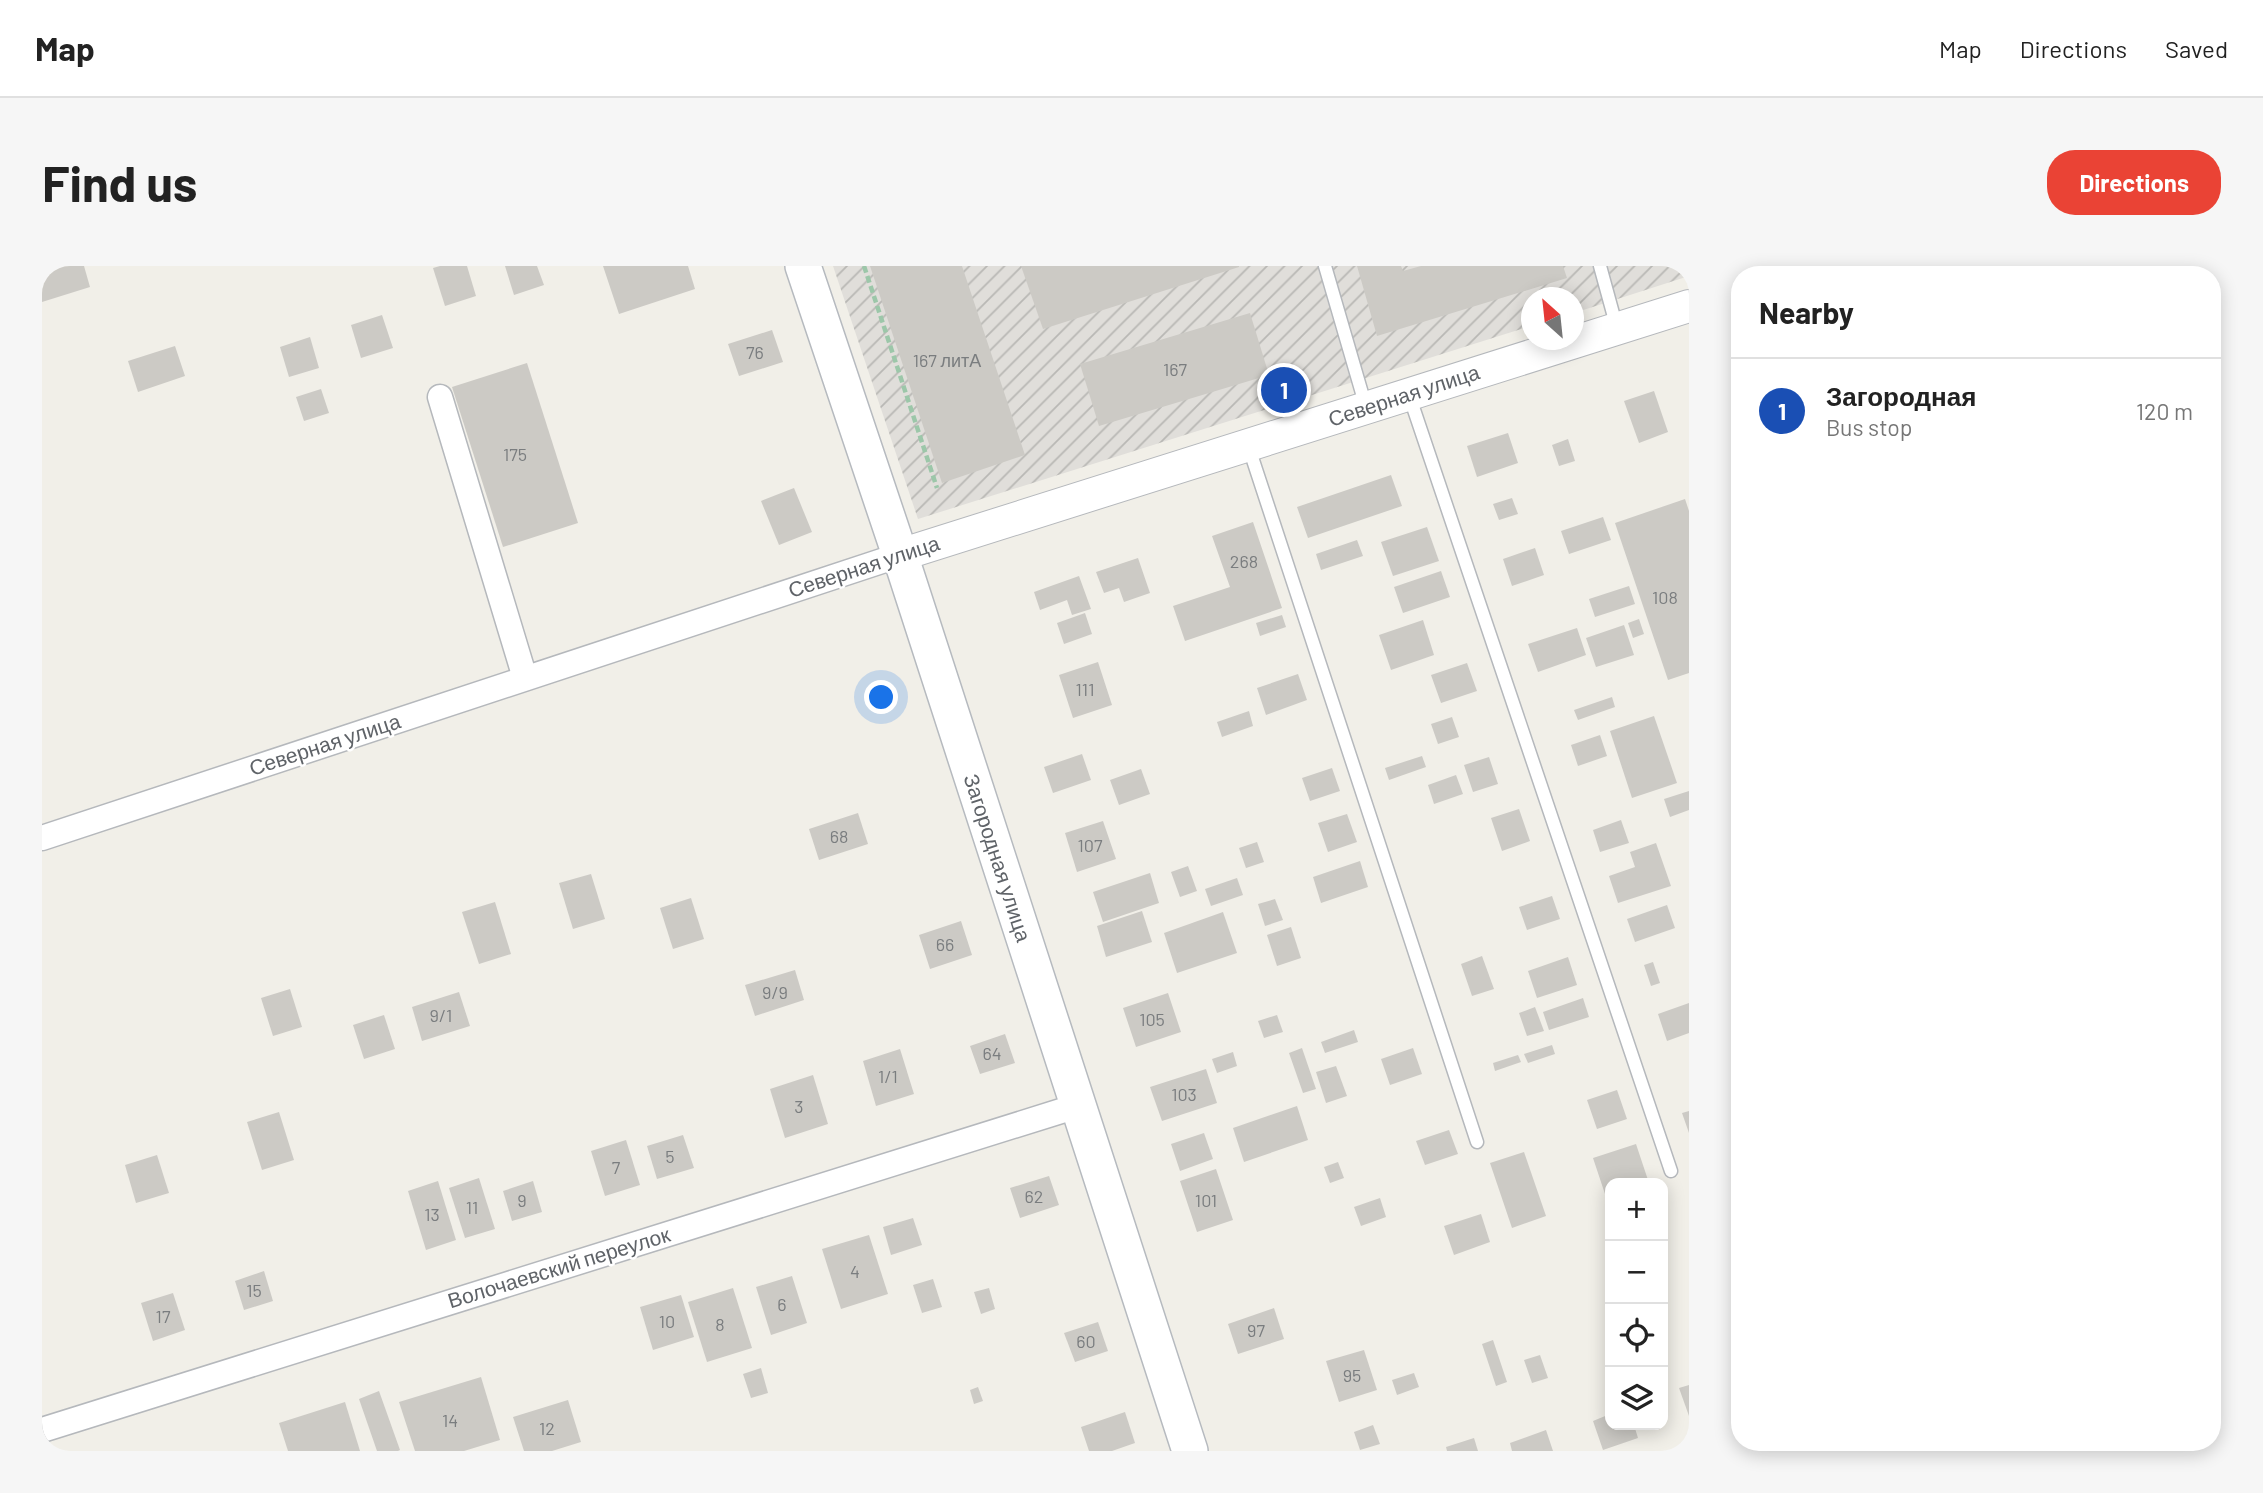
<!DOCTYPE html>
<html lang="en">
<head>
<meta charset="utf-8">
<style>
  body { margin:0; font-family:Barlow,sans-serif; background:#f6f6f6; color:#222 }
  .controls { position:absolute; right:21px; bottom:21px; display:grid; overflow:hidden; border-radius:14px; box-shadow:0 4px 18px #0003 }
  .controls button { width:63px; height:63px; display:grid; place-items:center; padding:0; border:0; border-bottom:2px solid #e0e0e0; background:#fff; color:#222; font:35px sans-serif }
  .compass { position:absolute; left:1479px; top:21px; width:63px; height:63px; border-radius:50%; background:#fff; box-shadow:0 4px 18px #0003; rotate:333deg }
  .you { position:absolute; left:840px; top:432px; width:24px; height:24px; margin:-18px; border:5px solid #fff; border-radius:50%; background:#1a73e8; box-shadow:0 0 0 10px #1a73e833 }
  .badge { display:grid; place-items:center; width:46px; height:46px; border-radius:50%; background:#ea4335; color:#fff; font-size:23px; font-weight:700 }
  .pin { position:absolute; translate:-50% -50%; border:4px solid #fff; box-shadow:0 2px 7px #0006 }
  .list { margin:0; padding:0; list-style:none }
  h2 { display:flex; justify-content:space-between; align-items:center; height:91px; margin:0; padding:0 28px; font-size:30px }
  h2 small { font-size:23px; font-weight:400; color:#767676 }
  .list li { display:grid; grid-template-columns:46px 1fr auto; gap:21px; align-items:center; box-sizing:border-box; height:105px; padding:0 28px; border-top:2px solid #e0e0e0 }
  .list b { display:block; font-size:26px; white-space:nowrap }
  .list p { margin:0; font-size:23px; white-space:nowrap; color:#767676 }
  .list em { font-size:23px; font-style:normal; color:#767676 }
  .icon { flex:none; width:38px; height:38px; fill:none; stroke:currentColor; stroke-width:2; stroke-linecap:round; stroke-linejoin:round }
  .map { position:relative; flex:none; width:1647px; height:1185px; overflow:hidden; border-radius:28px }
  header { display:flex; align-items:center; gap:42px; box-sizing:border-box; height:98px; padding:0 35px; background:#fff; border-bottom:2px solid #e0e0e0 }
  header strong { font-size:33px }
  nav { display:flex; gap:38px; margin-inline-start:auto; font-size:24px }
  .intro { display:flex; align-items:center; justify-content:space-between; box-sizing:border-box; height:168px; padding:0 42px }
  h1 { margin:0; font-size:49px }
  .button { padding:18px 32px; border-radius:28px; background:#ea4335; color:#fff; font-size:24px; font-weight:700 }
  main { display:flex; gap:42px; padding:0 42px }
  aside { flex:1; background:#fff; border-radius:28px; box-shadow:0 4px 18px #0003 }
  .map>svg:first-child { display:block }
  .industrial { fill:url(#industrial-furrows) }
  .building { fill:#cccac5 }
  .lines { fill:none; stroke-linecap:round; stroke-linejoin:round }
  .service-casing { stroke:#b5b8bc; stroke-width:15 }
  .minor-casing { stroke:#b5b8bc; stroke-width:27 }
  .tertiary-casing { stroke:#b5b8bc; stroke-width:34 }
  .secondary-casing { stroke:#b6babf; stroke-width:38 }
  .path { stroke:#9cc7a9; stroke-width:4.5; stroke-dasharray:7 3.5; stroke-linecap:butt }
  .service { stroke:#fff; stroke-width:12 }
  .minor { stroke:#fff; stroke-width:24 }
  .tertiary { stroke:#fff; stroke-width:32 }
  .secondary { stroke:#fff; stroke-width:35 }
  .labels { text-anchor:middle; stroke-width:5; stroke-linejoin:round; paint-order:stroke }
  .number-label { font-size:18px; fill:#7a7d7f }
  .street-label { font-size:21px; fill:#5f6368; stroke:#fff }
</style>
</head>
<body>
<header>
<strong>Map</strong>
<nav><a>Map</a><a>Directions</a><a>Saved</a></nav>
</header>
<div class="intro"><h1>Find us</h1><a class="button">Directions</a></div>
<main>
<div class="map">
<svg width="1647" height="1185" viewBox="0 0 1647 1185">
  <defs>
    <pattern id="industrial-furrows" width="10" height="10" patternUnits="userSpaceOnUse" patternTransform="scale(1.75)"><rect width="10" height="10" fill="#e0deda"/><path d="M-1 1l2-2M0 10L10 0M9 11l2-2" fill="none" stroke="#b9b8b5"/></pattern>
  </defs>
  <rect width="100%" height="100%" fill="#f1efe8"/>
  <polygon class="industrial" points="791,0 1647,0 1647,10 1532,47 1532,32 1490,32 1489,60 876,253"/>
  <g class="building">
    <polygon points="0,0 42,0 48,21 0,36"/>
    <polygon points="398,0 425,0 434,30 403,40 391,2"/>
    <polygon points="463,0 495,0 502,19 472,29"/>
    <polygon points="561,0 646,0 653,23 577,48"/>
    <polygon points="828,0 920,0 983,189 900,217"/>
    <polygon points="979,0 1197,0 1197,1 1001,63"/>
    <polygon points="1315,0 1359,0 1361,5 1379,0 1521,0 1525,12 1335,70"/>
    <polygon points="1208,47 1227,109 1057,160 1038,98"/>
    <polygon points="340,49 351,82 319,92 309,59"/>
    <polygon points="730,64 741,96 697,110 686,78"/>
    <polygon points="268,71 277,102 247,111 238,81"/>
    <polygon points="133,80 143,110 96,126 86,95"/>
    <polygon points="485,97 536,257 461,281 410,121"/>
    <polygon points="279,123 287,147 262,155 254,131"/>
    <polygon points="1612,125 1626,166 1597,177 1582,135"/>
    <polygon points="1466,167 1476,197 1435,211 1425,180"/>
    <polygon points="1526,173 1533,195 1517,200 1510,179"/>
    <polygon points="1349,209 1360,240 1266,272 1255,241"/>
    <polygon points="752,222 770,266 737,279 719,235"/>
    <polygon points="1470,232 1476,248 1457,254 1451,238"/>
    <polygon points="1643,233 1647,245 1647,407 1626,414 1573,257"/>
    <polygon points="1561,251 1569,274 1527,288 1519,265"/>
    <polygon points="1211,256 1240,342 1143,375 1131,340 1188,321 1170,270"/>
    <polygon points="1385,261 1397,295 1351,310 1339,276"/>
    <polygon points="1315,274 1321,290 1279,304 1274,288"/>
    <polygon points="1493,282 1502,309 1470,320 1461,293"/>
    <polygon points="1096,292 1108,327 1082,336 1077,322 1062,327 1054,306"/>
    <polygon points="1399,305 1408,331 1361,347 1352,321"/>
    <polygon points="1037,310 1049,343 1030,349 1025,334 998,344 992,326"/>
    <polygon points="1587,320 1593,338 1553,351 1547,333"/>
    <polygon points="1043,347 1050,368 1022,378 1015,357"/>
    <polygon points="1240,349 1244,361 1218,370 1214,357"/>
    <polygon points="1597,353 1602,368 1591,372 1586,357"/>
    <polygon points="1381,354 1392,389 1349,404 1337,369"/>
    <polygon points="1582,359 1592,389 1554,401 1544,372"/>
    <polygon points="1535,362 1544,389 1496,406 1486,378"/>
    <polygon points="1056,396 1070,439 1031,452 1017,409"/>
    <polygon points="1425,397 1435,425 1399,437 1389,409"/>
    <polygon points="1256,408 1265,434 1224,449 1215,422"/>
    <polygon points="1570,431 1573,441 1536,454 1532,444"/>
    <polygon points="1207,445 1211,460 1180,471 1175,456"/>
    <polygon points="1612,450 1635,517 1590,532 1568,465"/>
    <polygon points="1410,451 1417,471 1396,478 1389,458"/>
    <polygon points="1558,469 1565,490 1536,500 1529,479"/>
    <polygon points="1040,488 1049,514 1011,527 1002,501"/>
    <polygon points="1380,490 1384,501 1347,514 1343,502"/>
    <polygon points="1447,491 1456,518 1431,526 1422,499"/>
    <polygon points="1290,502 1298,525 1268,535 1260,512"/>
    <polygon points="1099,503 1108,528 1077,539 1068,514"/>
    <polygon points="1414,509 1421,528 1392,538 1386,519"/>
    <polygon points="1647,525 1647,544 1628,551 1622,533"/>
    <polygon points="1477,543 1488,575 1460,585 1449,552"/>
    <polygon points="816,547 826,578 777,594 767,563"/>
    <polygon points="1305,548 1315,576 1286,586 1276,557"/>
    <polygon points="1579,554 1587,577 1558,586 1551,564"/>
    <polygon points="1061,555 1074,593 1035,606 1023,567"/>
    <polygon points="1215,576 1222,596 1204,602 1197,582"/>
    <polygon points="1614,577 1629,620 1576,637 1567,610 1593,601 1588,586"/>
    <polygon points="1318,595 1326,621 1279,637 1271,611"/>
    <polygon points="1146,600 1155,625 1138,631 1129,606"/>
    <polygon points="1108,607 1117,637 1061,656 1051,626"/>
    <polygon points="549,608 563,653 531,663 517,617"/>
    <polygon points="1195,612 1201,629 1169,640 1163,623"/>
    <polygon points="1510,630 1518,653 1485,664 1477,641"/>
    <polygon points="649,632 662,673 631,683 618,642"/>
    <polygon points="1233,633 1241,654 1223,660 1216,638"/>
    <polygon points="453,636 469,688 437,698 420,646"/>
    <polygon points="1625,639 1633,662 1593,676 1585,653"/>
    <polygon points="1100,645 1110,676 1064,691 1055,660"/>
    <polygon points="1181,646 1195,687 1135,707 1122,667"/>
    <polygon points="919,655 930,689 888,703 877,669"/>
    <polygon points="1249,661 1259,692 1235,700 1225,669"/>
    <polygon points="1440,690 1452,723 1430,730 1419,698"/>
    <polygon points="1526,691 1535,719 1495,732 1486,705"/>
    <polygon points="1611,696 1618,717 1609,720 1602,699"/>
    <polygon points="753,704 762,734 713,750 703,719"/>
    <polygon points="248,723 260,761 231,770 219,732"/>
    <polygon points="417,726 428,760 380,775 370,741"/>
    <polygon points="1126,727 1139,766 1094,781 1081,742"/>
    <polygon points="1541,732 1547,751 1507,764 1501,746"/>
    <polygon points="1647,737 1647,767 1625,775 1616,748"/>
    <polygon points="1493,741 1502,765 1485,770 1477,747"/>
    <polygon points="342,749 353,783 322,793 311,759"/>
    <polygon points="1235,749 1241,766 1222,772 1216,755"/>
    <polygon points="1312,764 1316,776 1283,787 1279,776"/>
    <polygon points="963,768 973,797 938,808 928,780"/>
    <polygon points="1510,779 1513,788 1486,797 1482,788"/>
    <polygon points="1260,782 1274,823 1261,827 1247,787"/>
    <polygon points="1371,782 1380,808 1348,819 1339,793"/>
    <polygon points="858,783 872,828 834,840 821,795"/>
    <polygon points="1191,786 1195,800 1175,807 1170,793"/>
    <polygon points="1476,789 1479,796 1453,805 1451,797"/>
    <polygon points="1294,800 1305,830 1284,837 1274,806"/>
    <polygon points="1164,803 1175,837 1120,855 1108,821"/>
    <polygon points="771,809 786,858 743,872 728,823"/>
    <polygon points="1575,824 1585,853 1555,863 1545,834"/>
    <polygon points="1255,840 1266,874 1202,896 1191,862"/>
    <polygon points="1647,845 1647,867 1640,847"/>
    <polygon points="237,846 252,894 220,904 205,856"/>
    <polygon points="1407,864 1416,888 1383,899 1374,875"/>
    <polygon points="1162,867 1171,893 1138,905 1129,878"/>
    <polygon points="641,869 652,902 615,913 605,880"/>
    <polygon points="584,874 598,919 563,930 549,885"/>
    <polygon points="1594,878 1607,917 1568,917 1568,943 1551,892"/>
    <polygon points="1482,886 1504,950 1470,962 1448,897"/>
    <polygon points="115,889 127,927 94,937 83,899"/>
    <polygon points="1296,896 1302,912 1288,917 1282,901"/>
    <polygon points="1174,903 1191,954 1155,966 1138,915"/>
    <polygon points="1007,910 1017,939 978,952 968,922"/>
    <polygon points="437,912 453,963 423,972 407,922"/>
    <polygon points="396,915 414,974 384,984 366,925"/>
    <polygon points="491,915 500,946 470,955 461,925"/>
    <polygon points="1338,932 1344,951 1319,960 1312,941"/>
    <polygon points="1439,948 1448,976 1412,989 1402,960"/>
    <polygon points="871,952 880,979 849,989 841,961"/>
    <polygon points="827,969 846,1028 799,1043 780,983"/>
    <polygon points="222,1005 231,1035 202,1044 193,1015"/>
    <polygon points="750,1010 765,1057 729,1069 714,1021"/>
    <polygon points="891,1013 900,1041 880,1047 871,1019"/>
    <polygon points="691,1022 710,1082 665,1096 646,1036"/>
    <polygon points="947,1022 953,1043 939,1048 932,1026"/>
    <polygon points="131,1027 143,1064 111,1075 99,1037"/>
    <polygon points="639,1029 652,1071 611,1084 598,1041"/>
    <polygon points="1232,1042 1242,1073 1196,1088 1186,1058"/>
    <polygon points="1056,1056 1066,1085 1033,1096 1022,1067"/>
    <polygon points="1451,1074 1465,1116 1454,1120 1440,1078"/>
    <polygon points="1322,1084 1335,1124 1297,1136 1284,1095"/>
    <polygon points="1498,1089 1506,1112 1490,1117 1482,1094"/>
    <polygon points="719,1102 726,1127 709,1132 701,1108"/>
    <polygon points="1372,1107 1377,1121 1355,1129 1350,1114"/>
    <polygon points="439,1111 458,1174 422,1185 373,1185 357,1136"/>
    <polygon points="1647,1119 1647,1150 1637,1122"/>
    <polygon points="936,1121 941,1135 932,1138 928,1124"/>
    <polygon points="337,1125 358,1184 356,1185 335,1185 317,1133"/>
    <polygon points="526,1134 539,1176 510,1185 482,1185 471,1151"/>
    <polygon points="303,1136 318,1185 246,1185 237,1157"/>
    <polygon points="1083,1146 1093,1177 1070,1185 1047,1185 1039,1161"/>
    <polygon points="1568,1148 1568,1159 1592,1159 1596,1172 1561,1184 1551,1155"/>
    <polygon points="1331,1159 1338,1178 1318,1184 1312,1166"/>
    <polygon points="1504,1164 1511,1185 1470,1185 1468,1177"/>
    <polygon points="1432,1172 1436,1185 1405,1185 1404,1181"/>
  </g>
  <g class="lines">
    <defs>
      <g id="service">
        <polyline points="1283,0 1324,141"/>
        <polyline points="1558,0 1575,62"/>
        <polyline points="1367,129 1629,905"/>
        <polyline points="1206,179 1435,876"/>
      </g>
      <g id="minor">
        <polyline points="398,131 483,412"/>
        <polyline points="0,572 858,289"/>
        <polyline points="0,1164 1035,840"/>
      </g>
      <polyline id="tertiary" points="858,289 1647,40"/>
      <polyline id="secondary" points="761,0 858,289 1148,1185"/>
    </defs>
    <use href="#service" class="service-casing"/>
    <use href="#minor" class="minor-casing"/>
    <use href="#tertiary" class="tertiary-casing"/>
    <use href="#secondary" class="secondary-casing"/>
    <polyline class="path" points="822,0 895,222"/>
    <use href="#service" class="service"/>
    <use href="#minor" class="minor"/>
    <use href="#tertiary" class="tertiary"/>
    <use href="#secondary" class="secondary"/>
  </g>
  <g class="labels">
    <g class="number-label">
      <text x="713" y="93">76</text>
      <text x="905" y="101">167 литА</text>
      <text x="1133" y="110">167</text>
      <text x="473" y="195">175</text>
      <text x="1202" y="302">268</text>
      <text x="1623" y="338">108</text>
      <text x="1043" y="430">111</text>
      <text x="797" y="577">68</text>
      <text x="1048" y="586">107</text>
      <text x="903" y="685">66</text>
      <text x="733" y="733">9/9</text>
      <text x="399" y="756">9/1</text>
      <text x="1110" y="760">105</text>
      <text x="950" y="794">64</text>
      <text x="846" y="817">1/1</text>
      <text x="1142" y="835">103</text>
      <text x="757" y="847">3</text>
      <text x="628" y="897">5</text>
      <text x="574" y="908">7</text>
      <text x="992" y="937">62</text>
      <text x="480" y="941">9</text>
      <text x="1164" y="941">101</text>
      <text x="430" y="948">11</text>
      <text x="390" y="955">13</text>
      <text x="813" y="1012">4</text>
      <text x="212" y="1031">15</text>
      <text x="740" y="1045">6</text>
      <text x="121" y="1057">17</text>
      <text x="625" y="1062">10</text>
      <text x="678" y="1065">8</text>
      <text x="1214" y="1071">97</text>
      <text x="1044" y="1082">60</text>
      <text x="1310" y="1116">95</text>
      <text x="408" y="1161">14</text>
      <text x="505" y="1169">12</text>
    </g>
    <g class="street-label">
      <text transform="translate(1362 130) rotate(-18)" y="7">Северная улица</text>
      <text transform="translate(822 301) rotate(-18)" y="7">Северная улица</text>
      <text transform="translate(283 479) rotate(-18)" y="7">Северная улица</text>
      <text transform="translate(955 592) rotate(72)" y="7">Загородная улица</text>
      <text transform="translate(517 1002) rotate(-17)" y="7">Волочаевский переулок</text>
    </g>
  </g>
</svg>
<div class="controls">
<button>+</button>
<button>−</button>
<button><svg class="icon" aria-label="locate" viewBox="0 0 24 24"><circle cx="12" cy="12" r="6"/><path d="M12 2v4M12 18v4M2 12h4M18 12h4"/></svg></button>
<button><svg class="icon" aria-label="layers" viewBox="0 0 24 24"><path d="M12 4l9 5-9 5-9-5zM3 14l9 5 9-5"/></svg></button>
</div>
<svg class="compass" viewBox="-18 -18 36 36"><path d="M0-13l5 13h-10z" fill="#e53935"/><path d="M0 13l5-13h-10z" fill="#767676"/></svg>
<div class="you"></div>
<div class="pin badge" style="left:1242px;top:124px;background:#1a4fb4">1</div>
</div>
<aside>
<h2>Nearby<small></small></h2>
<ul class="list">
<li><span class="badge" style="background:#1a4fb4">1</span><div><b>Загородная</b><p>Bus stop</p></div><em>120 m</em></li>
</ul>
</aside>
</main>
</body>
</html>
